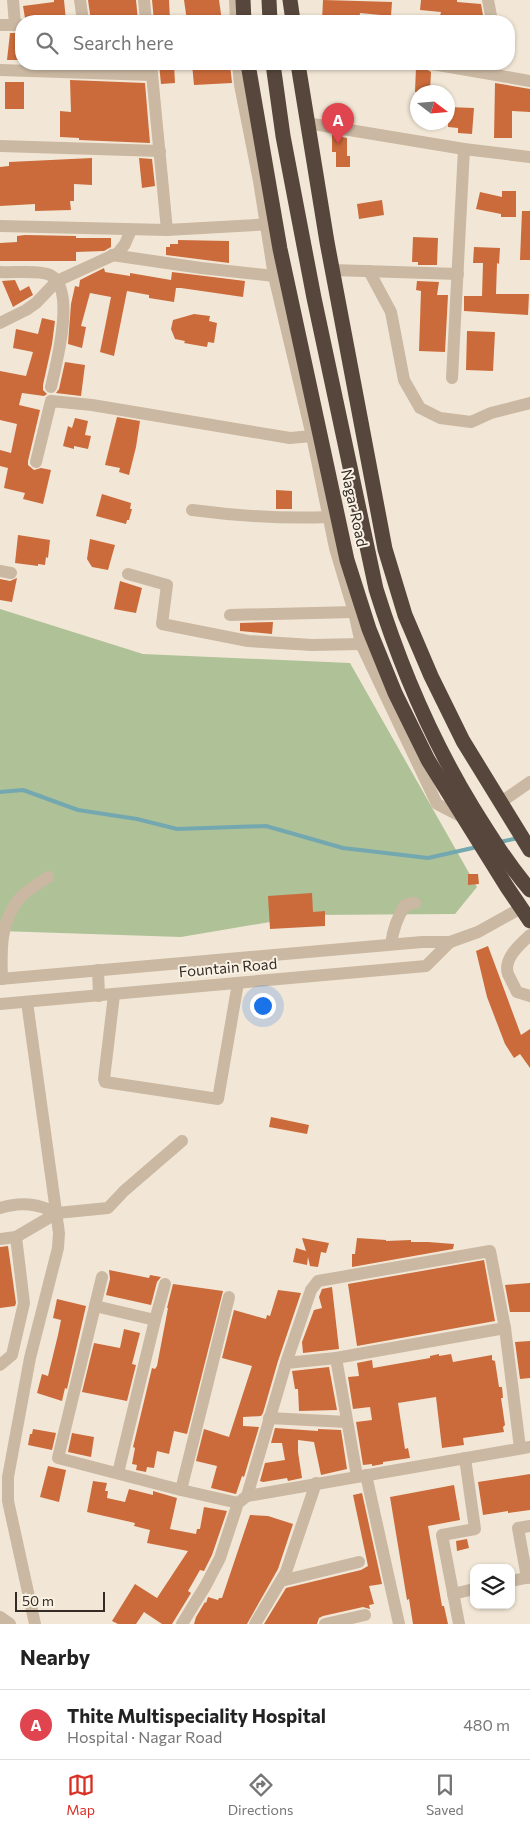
<!DOCTYPE html>
<html lang="en">
<head>
<meta charset="utf-8">
<style>
  body { margin:0; font-family:Commissioner,sans-serif; background:#f2f2f2; color:#222 }
  .controls { position:absolute; right:15px; bottom:15px; display:grid; overflow:hidden; border-radius:10px; box-shadow:0 1px 4px #0004 }
  .controls button { width:45px; height:45px; display:grid; place-items:center; padding:0; border:0; border-bottom:1px solid #e0e0e0; background:#fff; color:#222; font:25px sans-serif }
  .compass { position:absolute; left:410px; top:85px; width:45px; height:45px; border-radius:50%; background:#fff; box-shadow:0 1px 4px #0004; rotate:106deg }
  .scale { position:absolute; left:15px; bottom:12px; width:90px; box-sizing:border-box; padding-left:5px; border:2px solid #342b25; border-top:0; font-size:14px; line-height:18px; white-space:nowrap; color:#342b25; -webkit-text-stroke:4px #f9f1e3; paint-order:stroke }
  .you { position:absolute; left:262px; top:1005px; width:18px; height:18px; margin:-12px; border:4px solid #fff; border-radius:50%; background:#1a73e8; box-shadow:0 0 0 8px #1a73e833 }
  .badge { display:grid; place-items:center; width:32px; height:32px; border-radius:50%; background:#d93025; color:#fff; font-size:16px; font-weight:700 }
  .pin { position:absolute; translate:-50% -41px; filter:drop-shadow(0 1px 2px #0008) }
  .pin::after { content:''; position:absolute; top:26px; width:18px; height:15px; background:inherit; clip-path:polygon(0 0,100% 0,50% 100%) }
  .list { margin:0; padding:0; list-style:none }
  h2 { display:flex; justify-content:space-between; align-items:center; height:65px; margin:0; padding:0 20px; font-size:21px }
  h2 small { font-size:16px; font-weight:400; color:#767676 }
  .list li { display:grid; grid-template-columns:32px 1fr auto; gap:15px; align-items:center; box-sizing:border-box; height:70px; padding:0 20px; border-top:1px solid #e0e0e0 }
  .list b { display:block; font-size:19px; white-space:nowrap }
  .list p { margin:0; font-size:16px; white-space:nowrap; color:#767676 }
  .list em { font-size:16px; font-style:normal; color:#767676 }
  .icon { flex:none; width:28px; height:28px; fill:none; stroke:currentColor; stroke-width:2; stroke-linecap:round; stroke-linejoin:round }
  .map { position:relative; flex:none; width:530px; height:1624px; overflow:hidden }
  .search { position:absolute; background:#fff; box-shadow:0 1px 4px #0004; left:15px; right:15px; top:15px; height:55px; display:flex; align-items:center; gap:12px; box-sizing:border-box; padding:0 18px; border-radius:20px; color:#767676; font-size:19px }
  .sheet { height:135px; background:#fff }
  nav { display:flex; justify-content:space-around; align-items:center; box-sizing:border-box; height:70px; border-top:1px solid #e0e0e0; background:#fff; font-size:14px; color:#767676 }
  nav a { display:grid; justify-items:center; gap:2px }
  nav .on { color:#d93025 }
  .map>svg:first-child { display:block }
  .green { fill:#afc196 }
  .lines { fill:none; stroke-linecap:round; stroke-linejoin:round }
  .stream { stroke:#74a8b0; stroke-width:4 }
  .building { fill:#cb6b3b }
  .minor { stroke:#cab8a2; stroke-width:12 }
  .highway { stroke:#56463c; stroke-width:15 }
  .labels { text-anchor:middle; stroke-width:4; stroke-linejoin:round; paint-order:stroke }
  .street-label { font-size:15px; fill:#342b25; stroke:#f9f1e3 }
</style>
</head>
<body>
<div class="map">
<svg width="530" height="1624" viewBox="0 0 530 1624">
  <rect width="100%" height="100%" fill="#f2e7d6"/>
  <polygon class="green" points="0,609 143,654 350,663 477,887 455,914 311,915 181,937 0,931"/>
  <g class="lines">
    <g class="stream">
      <polyline points="0,792 23,790 78,810 137,819 177,829 266,826 343,848 428,858 477,847"/>
      <polyline points="500,842 518,838"/>
    </g>
  </g>
  <g class="building">
    <polygon points="54,0 64,0 66,21 53,21 52,18 28,21 25,18 23,6 54,2"/>
    <polygon points="88,0 136,0 138,21 115,21 115,18 91,21"/>
    <polygon points="152,0 169,0 170,21 154,21"/>
    <polygon points="184,0 219,0 222,21 187,21"/>
    <polygon points="323,0 392,2 391,16 360,13 359,21 322,21"/>
    <polygon points="421,0 457,0 457,2 481,4 484,21 456,21 456,19 440,16 441,12 420,10"/>
    <polygon points="10,33 21,33 21,60 7,60"/>
    <polygon points="120,64 143,64 143,67 120,66"/>
    <polygon points="159,64 174,64 175,83 161,84"/>
    <polygon points="192,64 230,64 232,83 194,85"/>
    <polygon points="416,67 425,68 431,72 430,92 415,92"/>
    <polygon points="70,80 145,83 150,143 79,140 79,138 60,137 60,111 71,112"/>
    <rect x="5" y="82" width="19" height="27"/>
    <polygon points="495,83 530,89 530,112 512,111 512,138 494,138"/>
    <polygon points="448,107 474,108 472,134 458,133 458,128 448,127"/>
    <polygon points="332,135 347,138 347,156 350,156 350,167 336,167 336,152 332,152"/>
    <polygon points="92,158 92,185 74,184 74,201 70,201 71,210 35,211 35,204 0,206 0,167 9,166 9,162"/>
    <polygon points="139,158 152,159 155,186 142,188"/>
    <polygon points="502,191 516,191 516,217 501,217 501,214 476,209 480,192 502,197"/>
    <polygon points="382,200 384,215 359,219 357,204"/>
    <polygon points="522,211 530,211 530,260 520,260"/>
    <polygon points="25,235 76,236 76,238 111,238 111,247 104,251 76,252 76,261 0,261 0,243 17,242 17,236"/>
    <polygon points="413,237 438,238 437,265 418,265 418,262 412,262"/>
    <polygon points="178,240 229,241 229,263 166,255 166,247 170,247 170,244 178,244"/>
    <polygon points="474,247 500,248 499,264 497,263 496,294 529,294 528,315 464,311 464,296 482,296 483,263 473,263"/>
    <polygon points="104,268 105,272 130,276 130,273 171,280 172,272 245,281 243,297 181,288 176,288 174,302 149,298 149,295 127,291 114,356 100,352 111,297 90,293 81,326 86,327 82,348 68,344 71,304 75,286 79,287 80,280"/>
    <polygon points="15,280 20,291 29,286 33,295 13,307 2,281"/>
    <polygon points="417,281 439,282 437,295 448,295 445,352 419,351 421,291 416,290"/>
    <polygon points="194,314 210,316 209,321 217,323 214,343 208,342 207,347 184,343 185,341 175,339 171,329 173,320"/>
    <polygon points="42,318 55,321 52,344 43,385 43,390 47,394 44,396 22,393 19,405 40,410 28,461 28,465 34,470 41,468 51,470 43,504 23,499 25,493 4,488 8,468 0,466 0,450 11,453 17,424 0,420 0,371 26,376 33,352 13,348 16,329 38,334"/>
    <polygon points="467,331 495,332 493,371 466,370"/>
    <polygon points="65,362 85,365 81,396 56,393 59,389"/>
    <polygon points="117,417 140,421 136,447 129,475 119,472 120,468 105,465"/>
    <polygon points="75,418 88,421 85,435 91,436 88,449 74,446 74,449 63,446 68,426 72,428"/>
    <polygon points="276,490 292,491 292,509 276,509"/>
    <polygon points="102,494 131,503 130,509 132,509 129,520 127,520 126,524 96,516"/>
    <polygon points="18,535 50,540 48,558 46,557 45,565 38,564 38,566 15,563"/>
    <polygon points="90,539 115,545 108,570 92,567 87,559"/>
    <polygon points="17,578 12,602 0,600 0,579 10,581"/>
    <polygon points="120,581 142,588 136,613 114,609"/>
    <polygon points="273,622 272,634 240,631 240,623"/>
    <polygon points="468,874 478,874 479,884 468,885"/>
    <polygon points="312,893 313,912 325,911 325,926 270,929 268,896"/>
    <polygon points="488,946 521,1035 530,1029 530,1068 520,1054 514,1058 505,1044 487,997 476,951"/>
    <polygon points="271,1117 309,1125 307,1134 269,1127"/>
    <polygon points="302,1238 329,1243 326,1253 321,1252 318,1267 310,1266 308,1257 307,1265 293,1262 296,1248 306,1251"/>
    <polygon points="357,1238 386,1240 386,1241 411,1240 411,1242 428,1242 454,1244 453,1249 352,1267 352,1254 355,1254"/>
    <polygon points="8,1246 16,1303 15,1306 0,1308 0,1247"/>
    <polygon points="484,1260 495,1321 357,1346 348,1284"/>
    <polygon points="109,1270 149,1278 150,1275 161,1277 157,1282 151,1305 106,1295 110,1279"/>
    <polygon points="530,1283 530,1312 510,1312 505,1285"/>
    <polygon points="173,1284 223,1291 187,1434 174,1431 169,1454 157,1451 154,1468 147,1467 146,1472 136,1470 137,1465 132,1464 135,1448 133,1447 152,1368 155,1369 157,1366 168,1308 167,1308"/>
    <polygon points="332,1287 339,1349 303,1353 302,1342 314,1310 322,1308 319,1297 322,1289"/>
    <polygon points="278,1290 301,1293 278,1361 263,1413 261,1416 243,1417 243,1426 259,1427 244,1477 242,1476 236,1494 211,1488 217,1466 196,1461 204,1429 229,1437 252,1366 222,1358 234,1310 266,1319 267,1315 270,1316"/>
    <polygon points="57,1299 86,1306 67,1389 65,1388 62,1401 37,1393 42,1374 48,1376 58,1335 61,1320 53,1318"/>
    <polygon points="124,1329 140,1333 132,1364 136,1365 127,1401 82,1392 94,1343 120,1348"/>
    <polygon points="530,1341 530,1378 520,1379 515,1342"/>
    <polygon points="439,1354 439,1356 451,1354 453,1362 492,1355 492,1360 495,1361 499,1387 502,1387 503,1398 501,1398 505,1425 503,1427 504,1432 463,1438 464,1445 442,1448 436,1397 398,1403 405,1449 408,1448 410,1458 383,1462 383,1464 372,1466 372,1464 363,1465 356,1422 372,1420 370,1407 353,1409 348,1377 359,1376 357,1363 372,1360 373,1368 430,1358 430,1356"/>
    <polygon points="329,1367 337,1410 299,1411 298,1389 295,1389 292,1371"/>
    <polygon points="275,1428 318,1431 318,1429 341,1430 347,1469 321,1475 314,1442 298,1440 298,1452 302,1478 288,1481 287,1478 263,1482 260,1481 265,1463 285,1460 282,1443 271,1443"/>
    <polygon points="33,1429 56,1433 52,1450 28,1445 30,1434 32,1434"/>
    <polygon points="72,1433 94,1437 91,1457 68,1452"/>
    <polygon points="48,1466 66,1470 59,1502 40,1497"/>
    <polygon points="530,1474 530,1510 508,1513 508,1511 483,1515 478,1482"/>
    <polygon points="93,1481 107,1483 105,1491 108,1491 107,1498 125,1502 129,1489 153,1495 153,1491 177,1498 170,1529 196,1534 197,1529 200,1529 204,1507 227,1511 212,1555 204,1571 200,1570 188,1591 191,1593 172,1624 162,1624 144,1612 136,1624 118,1624 112,1621 135,1584 157,1598 188,1551 147,1543 150,1530 134,1526 135,1523 87,1512"/>
    <polygon points="454,1485 460,1520 428,1526 442,1606 444,1606 448,1624 413,1624 409,1599 407,1600 390,1497"/>
    <polygon points="362,1493 382,1584 369,1586 374,1604 369,1605 370,1609 363,1607 323,1616 319,1618 317,1624 264,1624 286,1588 361,1570 368,1566 353,1495"/>
    <polygon points="250,1515 268,1516 293,1524 278,1569 247,1624 194,1624 196,1617 205,1602 206,1603 208,1597 218,1600 219,1598 222,1598"/>
    <polygon points="467,1539 469,1548 457,1551 456,1541"/>
  </g>
  <g class="lines">
    <g class="minor">
      <polyline points="13,0 15,25"/>
      <polyline points="80,0 83,21"/>
      <polyline points="144,0 146,21"/>
      <polyline points="235,0 236,21"/>
      <polyline points="488,0 492,21"/>
      <polyline points="0,25 21,25"/>
      <polyline points="151,64 167,230"/>
      <polyline points="238,64 240,85 259,181 274,276 312,436 335,548 354,612 361,644 437,804 464,818"/>
      <polyline points="432,64 530,81"/>
      <polyline points="0,70 152,75"/>
      <polyline points="307,123 464,149 530,157"/>
      <polyline points="0,146 160,151"/>
      <polyline points="0,226 167,230 273,224"/>
      <polyline points="112,255 201,268 274,276"/>
      <polyline points="332,270 458,274"/>
      <polyline points="369,271 391,312 404,380 420,408 440,418 471,422 491,413 530,403"/>
      <path d="M0,272C13,273 39,270 50,275C77,288 56,365 51,387"/>
      <polyline points="0,323 26,310 36,303 57,281 118,253 125,244 131,230"/>
      <polyline points="452,378 464,149"/>
      <polyline points="36,462 51,401 92,405 290,438 312,436"/>
      <path d="M192,510C238,516 282,519 329,517"/>
      <polyline points="0,571 11,573"/>
      <polyline points="128,574 167,585 162,624 248,641 312,645 361,644"/>
      <polyline points="230,615 354,612"/>
      <polyline points="501,802 530,782"/>
      <path d="M530,935C520,944 503,959 508,974C511,980 514,986 517,992L530,996"/>
      <path d="M391,944C393,929 397,918 405,905L415,903"/>
      <polyline points="98,970 99,996"/>
      <polyline points="0,979 422,942 450,942 478,932 521,908"/>
      <path d="M2,979C1,951 0,922 19,899C26,890 39,884 48,877"/>
      <polyline points="114,995 104,1079 105,1082 218,1099 238,983"/>
      <polyline points="27,1002 59,1233 58,1248 30,1358 8,1477 8,1501 35,1624"/>
      <polyline points="0,1004 426,966 450,942"/>
      <path d="M0,1208C21,1201 38,1204 57,1213"/>
      <polyline points="0,1239 16,1237 57,1213 108,1208 124,1191 182,1141"/>
      <polyline points="95,1306 102,1277"/>
      <polyline points="155,1320 95,1306 58,1458 181,1490 238,1503"/>
      <polyline points="505,1328 520,1448"/>
      <polyline points="336,1358 357,1476"/>
      <polyline points="0,1365 12,1355 24,1303 16,1237"/>
      <polyline points="269,1418 347,1422"/>
      <polyline points="118,1473 155,1320 165,1284"/>
      <polyline points="366,1475 399,1624"/>
      <polyline points="181,1490 229,1297"/>
      <polyline points="247,1496 286,1363 311,1290 318,1281 490,1251 505,1328 336,1358 286,1363"/>
      <polyline points="527,1578 518,1528 530,1526"/>
      <polyline points="281,1581 359,1562"/>
      <polyline points="511,1581 530,1577"/>
      <polyline points="453,1594 474,1589"/>
      <polyline points="0,1617 10,1624"/>
      <polyline points="182,1624 206,1585 220,1558 238,1503 247,1496 530,1447"/>
      <polyline points="255,1624 286,1572 316,1483"/>
      <polyline points="325,1624 365,1615"/>
      <polyline points="459,1624 442,1535 475,1529 465,1458"/>
    </g>
    <g class="highway">
      <polyline points="243,0 244,21"/>
      <polyline points="269,0 270,21"/>
      <polyline points="290,0 293,21"/>
      <polyline points="248,64 280,249 347,560 369,629 395,693 428,760 507,887 530,921"/>
      <path d="M273,64L283,136L314,298L376,589C400,666 431,739 473,808C491,837 508,864 530,890"/>
      <polyline points="298,64 327,242 385,549 405,615 431,676 463,741 530,850"/>
    </g>
  </g>
  <g class="labels">
    <g class="street-label">
      <text transform="translate(354 508) rotate(78)" y="5">Nagar Road</text>
      <text transform="translate(228 968) rotate(-5)" y="5">Fountain Road</text>
    </g>
  </g>
</svg>
<div class="controls">
<button><svg class="icon" aria-label="layers" viewBox="0 0 24 24"><path d="M12 4l9 5-9 5-9-5zM3 14l9 5 9-5"/></svg></button>
</div>
<svg class="compass" viewBox="-18 -18 36 36"><path d="M0-13l5 13h-10z" fill="#e53935"/><path d="M0 13l5-13h-10z" fill="#767676"/></svg>
<div class="scale">50 m</div>
<div class="you"></div>
<div class="pin badge" style="left:338px;top:144px;background:#e0444e">A</div>
<div class="search"><svg class="icon" aria-label="search" viewBox="0 0 24 24"><circle cx="10" cy="10" r="6"/><path d="M15 15l6 6"/></svg>Search here</div>
</div>
<section class="sheet">
<h2>Nearby<small></small></h2>
<ul class="list">
<li><span class="badge" style="background:#e0444e">A</span><div><b>Thite Multispeciality Hospital</b><p>Hospital · Nagar Road</p></div><em>480 m</em></li>
</ul>
</section>
<nav>
<a class="on"><svg class="icon" aria-label="map" viewBox="0 0 24 24"><path d="M3 6l6-2 6 2 6-2v14l-6 2-6-2-6 2zM9 4v14M15 6v14"/></svg>Map</a>
<a><svg class="icon" aria-label="directions" viewBox="0 0 24 24"><path d="M12 3l9 9-9 9-9-9zM9 14v-3h6M13 9l2 2-2 2"/></svg>Directions</a>
<a><svg class="icon" aria-label="saved" viewBox="0 0 24 24"><path d="M7 4h10v16l-5-4-5 4z"/></svg>Saved</a>
</nav>
</body>
</html>
